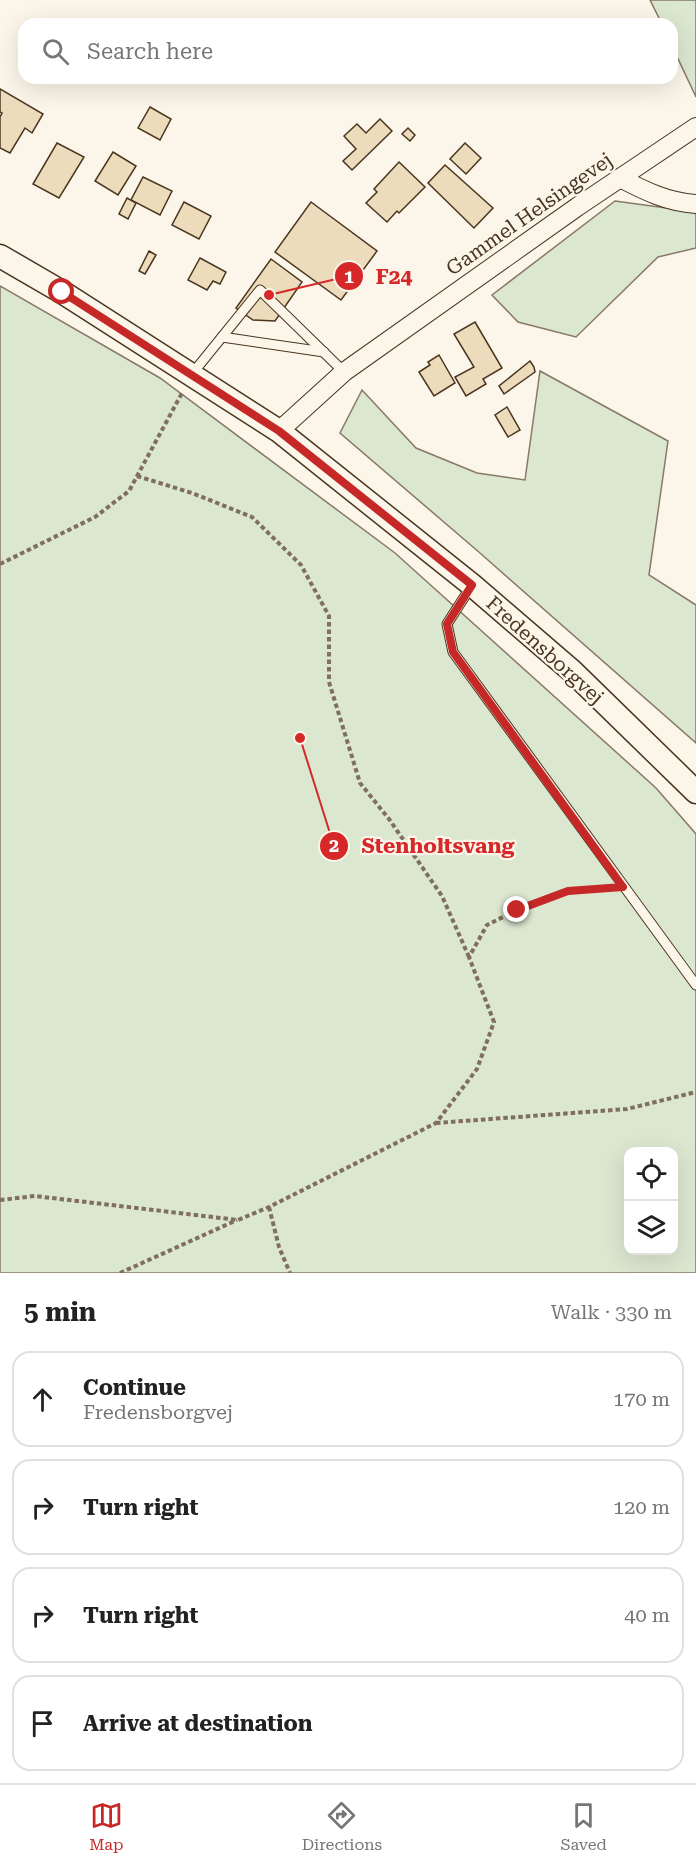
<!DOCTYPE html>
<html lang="en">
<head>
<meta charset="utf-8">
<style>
  body { margin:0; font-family:"Roboto Serif",serif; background:#f2f2f2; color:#222 }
  .controls { position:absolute; right:18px; bottom:18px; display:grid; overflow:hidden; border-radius:12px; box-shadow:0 6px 24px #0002 }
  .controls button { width:54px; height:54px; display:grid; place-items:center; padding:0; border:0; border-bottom:2px solid #e0e0e0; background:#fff; color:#222; font:30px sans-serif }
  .stop { position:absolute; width:18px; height:18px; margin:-14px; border:4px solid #c62828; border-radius:50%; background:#fff }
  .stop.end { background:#c62828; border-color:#fff; box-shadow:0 2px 6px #0008 }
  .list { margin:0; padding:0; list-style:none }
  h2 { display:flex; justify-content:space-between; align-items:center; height:78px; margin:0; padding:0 24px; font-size:26px }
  h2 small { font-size:20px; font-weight:400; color:#767676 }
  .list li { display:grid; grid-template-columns:39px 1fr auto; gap:18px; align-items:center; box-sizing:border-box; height:96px; margin:0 12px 12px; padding:0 12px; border:2px solid #e0e0e0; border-radius:18px }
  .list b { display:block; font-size:22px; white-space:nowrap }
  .list p { margin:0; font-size:20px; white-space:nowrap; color:#767676 }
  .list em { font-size:20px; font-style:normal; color:#767676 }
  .icon { flex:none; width:33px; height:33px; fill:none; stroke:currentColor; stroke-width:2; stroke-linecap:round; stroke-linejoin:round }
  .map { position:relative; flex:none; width:696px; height:1273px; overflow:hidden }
  .search { position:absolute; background:#fff; box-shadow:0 6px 24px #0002; left:18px; right:18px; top:18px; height:66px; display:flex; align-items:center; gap:15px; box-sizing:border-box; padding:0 21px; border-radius:18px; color:#767676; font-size:22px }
  .sheet { height:510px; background:#fff }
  nav { display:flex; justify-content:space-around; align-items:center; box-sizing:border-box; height:84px; border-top:2px solid #e0e0e0; background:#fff; font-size:16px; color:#767676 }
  nav a { display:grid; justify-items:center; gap:3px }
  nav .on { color:#c62828 }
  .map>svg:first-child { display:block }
  .green { fill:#dce7d0; stroke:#887966; stroke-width:1.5; fill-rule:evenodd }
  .building { fill:#ecdcbc; stroke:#4a3520; stroke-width:1.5 }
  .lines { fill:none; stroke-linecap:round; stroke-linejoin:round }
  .service-casing { stroke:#4a3520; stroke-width:11 }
  .minor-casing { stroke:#4a3520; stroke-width:20 }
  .tertiary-casing { stroke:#4a3520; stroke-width:25 }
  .path { stroke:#7f6f5c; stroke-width:4; stroke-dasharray:4.5 3; stroke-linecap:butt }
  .service { stroke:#fbf6e9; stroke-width:9 }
  .minor { stroke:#fbf6e9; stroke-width:18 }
  .tertiary { stroke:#fbf6e9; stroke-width:22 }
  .route { stroke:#c62828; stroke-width:8 }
  .labels { text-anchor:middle; stroke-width:4.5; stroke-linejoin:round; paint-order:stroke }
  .street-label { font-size:20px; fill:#4a3520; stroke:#fbf6e9 }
  .leader { fill:none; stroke:#d62828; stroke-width:2 }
  .callout-dot { fill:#d62828; stroke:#fbf6e9; stroke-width:2 }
  .mark-label { font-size:18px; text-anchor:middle; font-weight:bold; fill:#fff }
  .callout-label { font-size:21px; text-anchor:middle; font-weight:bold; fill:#d62828; stroke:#fbf6e9; stroke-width:4.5; stroke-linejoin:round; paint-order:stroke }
</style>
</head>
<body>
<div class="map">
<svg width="696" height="1273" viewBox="0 0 696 1273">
  <rect width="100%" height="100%" fill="#fbf6e9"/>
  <g class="green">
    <polygon points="650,0 696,0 696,97 672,46 672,24 662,24"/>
    <polygon points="615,201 696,212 696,248 658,257 576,337 518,322 492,295"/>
    <path d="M0,286L160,378L395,553L656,788L696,834V1273H0ZM628,1152H674V1250H628Z"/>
    <polygon points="540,371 668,441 649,575 696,605 696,743 480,553 340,433 362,390 416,448 477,473 525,480"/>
  </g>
  <g class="building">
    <polygon points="0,89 43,114 32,133 25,128 10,153 0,148 0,117 2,113 0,112"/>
    <polygon points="150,107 171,119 160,140 138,128"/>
    <polygon points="380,119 392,131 352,170 343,161 356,149 344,136 357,124 366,133"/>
    <polygon points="408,128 415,135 410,141 402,134"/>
    <polygon points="57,143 84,157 59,198 33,184"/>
    <polygon points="465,143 481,158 466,174 450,159"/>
    <polygon points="113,152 136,166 118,195 95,181"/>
    <polygon points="399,162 425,187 399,213 397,211 387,222 366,203 377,192 374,189"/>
    <polygon points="445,165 493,208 474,228 428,183"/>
    <polygon points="143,177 172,191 160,215 131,200"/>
    <polygon points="127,198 136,203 128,219 119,214"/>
    <polygon points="184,202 211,216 199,239 172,225"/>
    <polygon points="311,202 377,251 341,300 275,252"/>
    <polygon points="149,251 156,255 145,274 139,271"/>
    <polygon points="200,258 226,272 220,284 213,281 207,290 188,280"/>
    <polygon points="271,259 302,282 275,321 253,320 236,308"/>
    <polygon points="475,322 502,368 483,379 486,384 466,396 455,377 474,367 454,334"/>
    <polygon points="439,355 455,383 434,396 419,372 430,365 428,362"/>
    <polygon points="530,361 534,367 535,372 504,394 499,386"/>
    <polygon points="507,407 520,430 508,437 495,415"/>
  </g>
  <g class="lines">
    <defs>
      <g id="service">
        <polyline points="222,337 324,352"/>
        <polyline points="192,374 260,290 344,372"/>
        <polyline points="472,585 447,624 453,652 696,985"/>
      </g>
      <g id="minor">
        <path d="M620,178C645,191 667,202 696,204"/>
        <polyline points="279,431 344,372 577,207 696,127"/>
      </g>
      <polyline id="tertiary" points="0,256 62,292 279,431 472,585 572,671 696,792"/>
    </defs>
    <use href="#service" class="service-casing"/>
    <use href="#minor" class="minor-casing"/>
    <use href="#tertiary" class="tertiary-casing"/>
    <g class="path">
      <polyline points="137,476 192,493 252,517 301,565 329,616 329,682 360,783 389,819 442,896 469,957"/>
      <polyline points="0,564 95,517 129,491 182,393"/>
      <polyline points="436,1123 627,1109 696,1092"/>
      <polyline points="0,1200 35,1196 238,1220 269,1207 436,1123 477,1069 494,1022 469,957 487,925 517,910 568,891 610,888"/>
      <polyline points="269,1207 279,1247 290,1273"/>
      <polyline points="120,1273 237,1220"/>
    </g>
    <use href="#service" class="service"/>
    <use href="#minor" class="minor"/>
    <use href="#tertiary" class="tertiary"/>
  </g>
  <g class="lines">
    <polyline class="route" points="62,292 279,431 472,585 447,624 453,652 623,887 568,891 517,910"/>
  </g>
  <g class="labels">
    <g class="street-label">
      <text transform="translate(529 214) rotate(-35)" y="7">Gammel Helsingevej</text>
      <text transform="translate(545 650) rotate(42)" y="7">Fredensborgvej</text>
    </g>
  </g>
  <path class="leader" d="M269 295L349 276M300 738L334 846"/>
  <g class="callout-dot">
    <circle cx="269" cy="295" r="6"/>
    <circle cx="300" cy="738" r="6"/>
    <circle cx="349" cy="276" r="15"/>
    <circle cx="334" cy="846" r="15"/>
  </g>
  <g class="mark-label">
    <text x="349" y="283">1</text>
    <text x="334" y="852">2</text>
  </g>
  <g class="callout-label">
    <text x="394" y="284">F24</text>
    <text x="438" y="853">Stenholtsvang</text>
  </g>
</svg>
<div class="controls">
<button><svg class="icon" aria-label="locate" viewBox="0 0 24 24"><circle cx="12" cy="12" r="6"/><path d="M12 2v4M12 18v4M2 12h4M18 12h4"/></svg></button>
<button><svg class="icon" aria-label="layers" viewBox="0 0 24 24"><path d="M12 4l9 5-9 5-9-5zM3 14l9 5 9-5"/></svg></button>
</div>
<div class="stop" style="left:62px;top:292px"></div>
<div class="stop end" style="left:517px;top:910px"></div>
<div class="search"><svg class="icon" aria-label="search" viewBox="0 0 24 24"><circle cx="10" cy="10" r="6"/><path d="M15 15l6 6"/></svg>Search here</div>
</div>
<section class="sheet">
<h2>5 min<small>Walk · 330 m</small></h2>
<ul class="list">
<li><svg class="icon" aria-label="ahead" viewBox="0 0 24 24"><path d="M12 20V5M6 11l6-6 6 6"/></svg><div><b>Continue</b><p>Fredensborgvej</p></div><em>170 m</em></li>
<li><svg class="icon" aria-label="right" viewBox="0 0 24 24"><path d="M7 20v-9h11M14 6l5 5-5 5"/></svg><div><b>Turn right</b></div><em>120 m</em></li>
<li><svg class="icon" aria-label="right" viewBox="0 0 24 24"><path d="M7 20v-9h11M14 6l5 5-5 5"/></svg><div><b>Turn right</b></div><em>40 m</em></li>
<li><svg class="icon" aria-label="arrive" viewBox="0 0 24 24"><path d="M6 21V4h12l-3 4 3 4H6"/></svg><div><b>Arrive at destination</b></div></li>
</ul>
</section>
<nav>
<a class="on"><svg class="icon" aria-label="map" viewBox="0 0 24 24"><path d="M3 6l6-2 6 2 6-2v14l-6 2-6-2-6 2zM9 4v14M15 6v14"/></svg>Map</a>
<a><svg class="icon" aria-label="directions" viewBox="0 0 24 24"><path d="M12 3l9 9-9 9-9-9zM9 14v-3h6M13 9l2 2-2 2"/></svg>Directions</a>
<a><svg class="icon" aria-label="saved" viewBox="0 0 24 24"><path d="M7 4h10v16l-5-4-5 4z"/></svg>Saved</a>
</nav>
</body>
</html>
